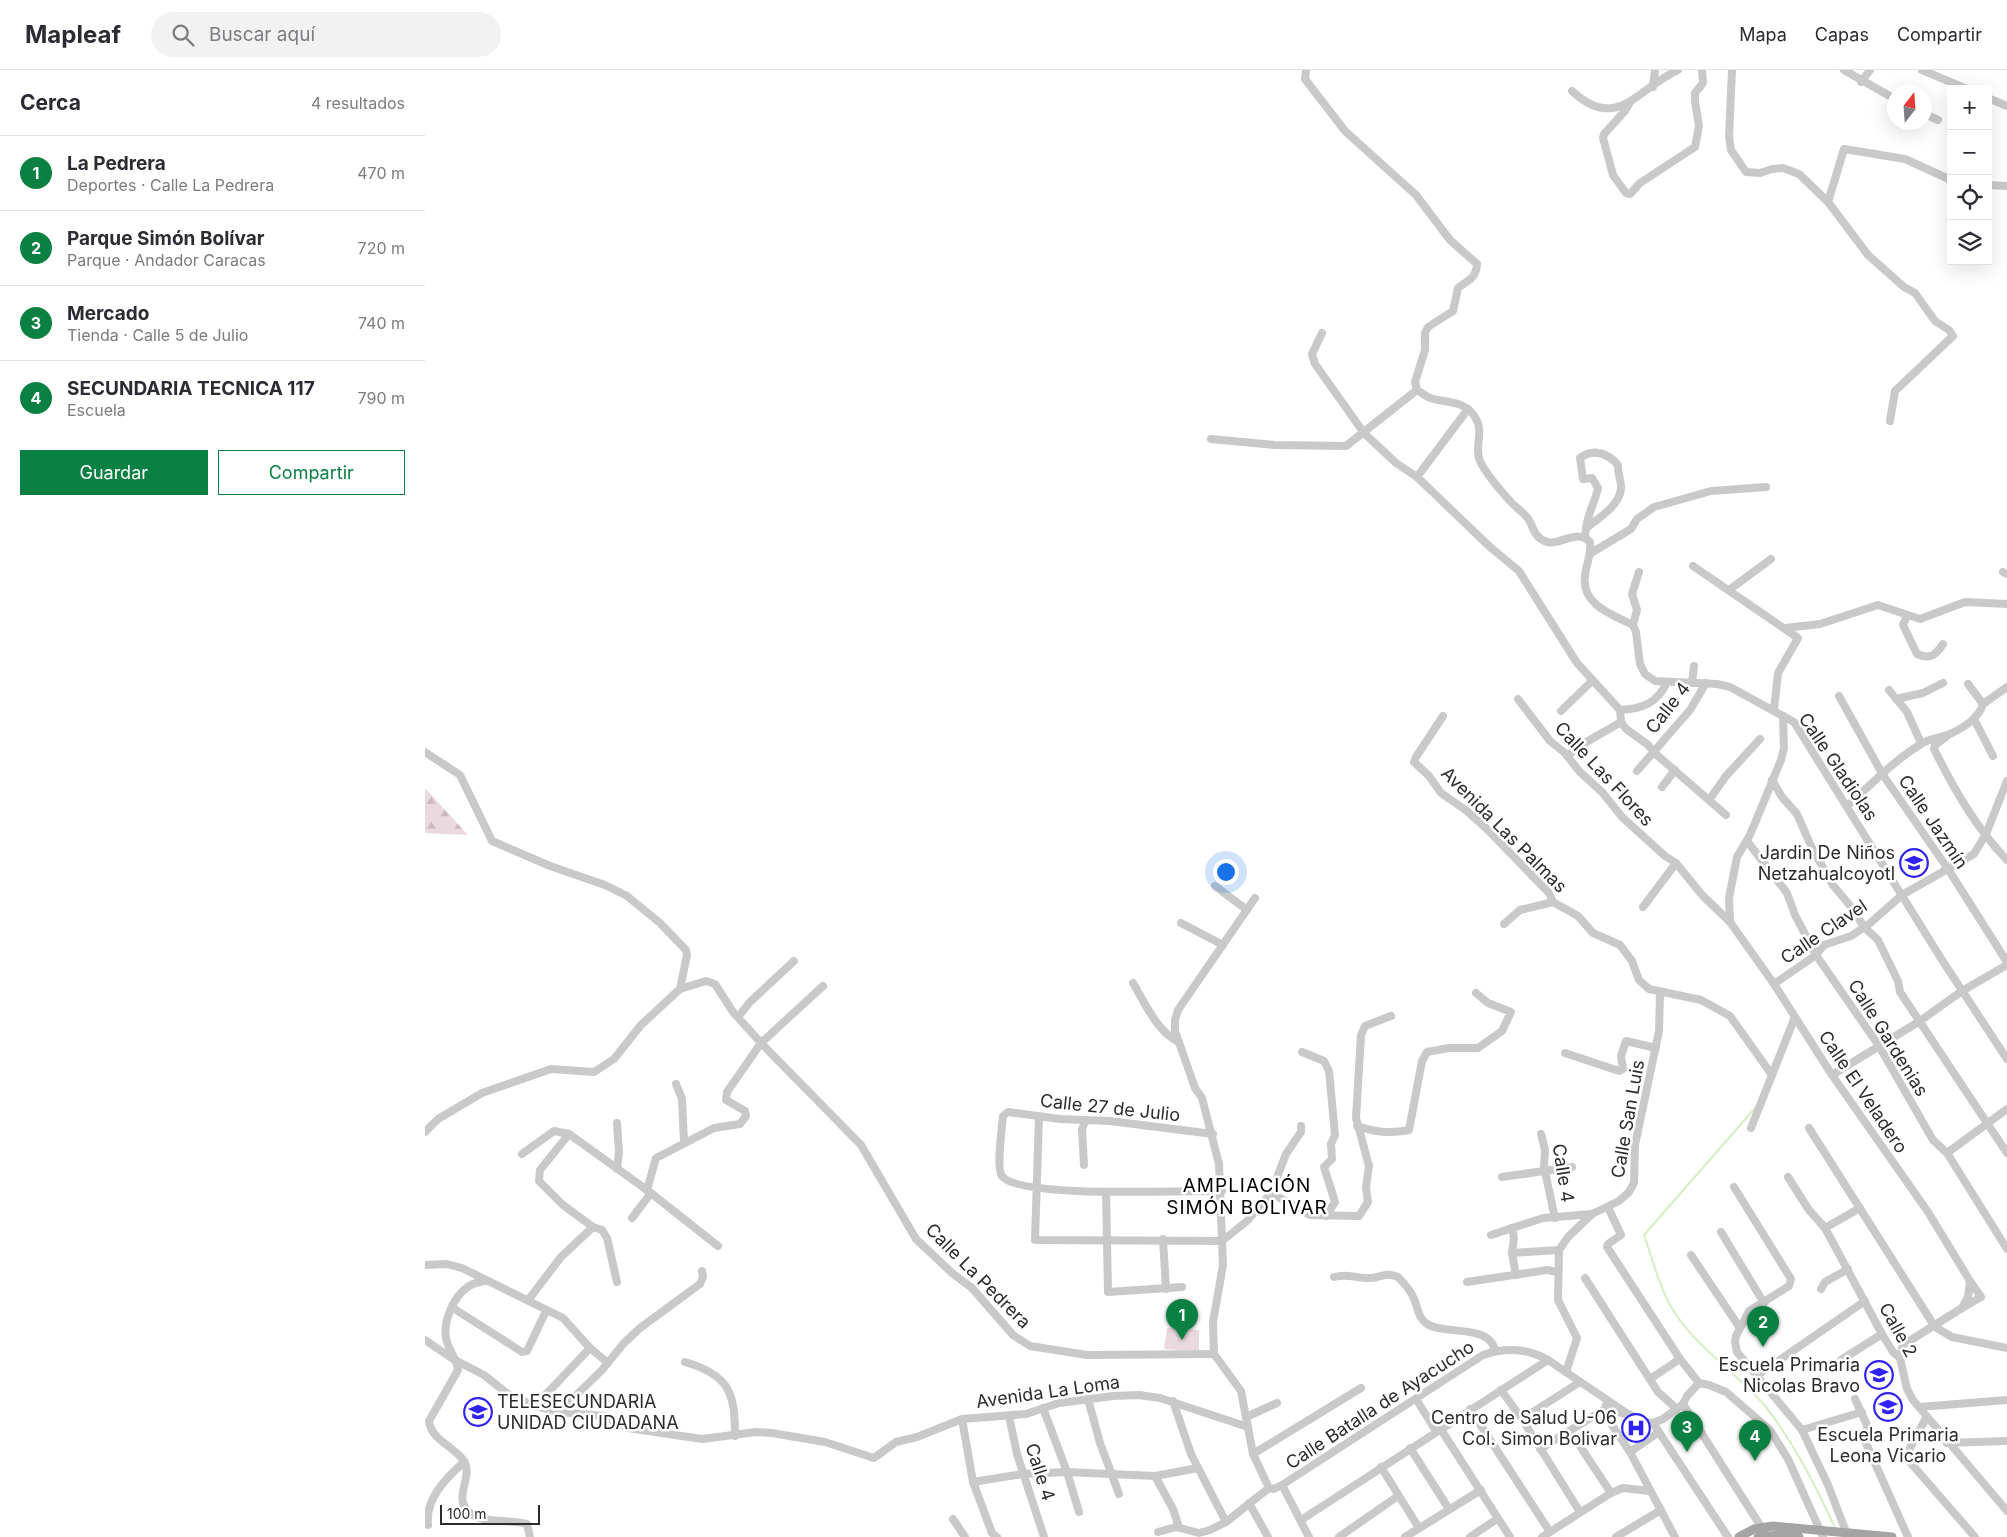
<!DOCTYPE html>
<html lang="es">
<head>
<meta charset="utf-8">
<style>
  body { margin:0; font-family:Inter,sans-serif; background:#f2f2f3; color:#2b2b33 }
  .controls { position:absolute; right:15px; top:15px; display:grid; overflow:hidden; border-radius:0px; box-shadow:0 5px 20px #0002 }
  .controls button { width:45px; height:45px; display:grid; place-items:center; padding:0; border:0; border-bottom:1px solid #e1e1e2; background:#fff; color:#2b2b33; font:25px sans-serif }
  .compass { position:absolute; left:1462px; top:15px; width:45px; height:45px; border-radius:50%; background:#fff; box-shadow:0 5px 20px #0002; rotate:17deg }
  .scale { position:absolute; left:15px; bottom:12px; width:100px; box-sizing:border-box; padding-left:5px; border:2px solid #2c2c2c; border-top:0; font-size:14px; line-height:18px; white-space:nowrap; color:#2c2c2c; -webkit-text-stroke:4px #fff; paint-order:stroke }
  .you { position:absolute; left:800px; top:801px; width:18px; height:18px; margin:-12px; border:4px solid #fff; border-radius:50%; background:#1a73e8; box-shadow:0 0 0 8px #1a73e833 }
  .badge { display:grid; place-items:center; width:32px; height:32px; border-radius:50%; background:#0b8043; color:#fff; font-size:16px; font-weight:700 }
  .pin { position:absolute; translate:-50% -41px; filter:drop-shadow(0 1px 2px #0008) }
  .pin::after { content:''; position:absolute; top:26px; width:18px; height:15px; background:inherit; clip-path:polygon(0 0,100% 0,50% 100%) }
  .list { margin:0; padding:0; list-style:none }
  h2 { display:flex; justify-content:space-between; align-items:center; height:65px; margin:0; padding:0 20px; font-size:21px }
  h2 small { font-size:16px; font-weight:400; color:#7c7c81 }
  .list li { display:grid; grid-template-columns:32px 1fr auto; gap:15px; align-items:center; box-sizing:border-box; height:75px; padding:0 20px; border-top:1px solid #e1e1e2 }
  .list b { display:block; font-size:19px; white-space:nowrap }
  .list p { margin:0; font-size:16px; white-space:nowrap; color:#7c7c81 }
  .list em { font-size:16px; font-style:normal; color:#7c7c81 }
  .actions { display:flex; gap:10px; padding:15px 20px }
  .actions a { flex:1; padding:11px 0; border:1px solid #0b8043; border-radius:0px; text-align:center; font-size:18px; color:#0b8043 }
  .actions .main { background:#0b8043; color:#fff }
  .icon { flex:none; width:28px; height:28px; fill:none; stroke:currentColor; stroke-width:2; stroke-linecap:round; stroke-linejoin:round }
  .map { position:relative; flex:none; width:1582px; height:1467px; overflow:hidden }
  header { display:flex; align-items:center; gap:30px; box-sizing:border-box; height:70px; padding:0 25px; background:#fff; border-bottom:1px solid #e1e1e2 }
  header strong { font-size:24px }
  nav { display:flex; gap:28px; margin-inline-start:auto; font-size:18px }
  .search { width:350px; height:45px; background:#f2f2f3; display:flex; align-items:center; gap:12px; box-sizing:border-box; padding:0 18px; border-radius:28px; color:#7c7c81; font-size:19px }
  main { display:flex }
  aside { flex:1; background:#fff }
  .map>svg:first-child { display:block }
  .forest { fill:url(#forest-firs) }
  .garden { fill:#ebd9e0 }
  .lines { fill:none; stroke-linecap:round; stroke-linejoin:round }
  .stream { stroke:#d7edc3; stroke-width:2 }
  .minor { stroke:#c9c9c9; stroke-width:8 }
  .major { stroke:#a4a4a4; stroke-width:9 }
  .labels { text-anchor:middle; stroke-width:5; stroke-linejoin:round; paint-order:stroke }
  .street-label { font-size:18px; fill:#2c2c2c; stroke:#fff }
  .poi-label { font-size:18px; fill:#2c2c2c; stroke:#fff; text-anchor:end }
  .neighbourhood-label { font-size:19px; letter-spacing:1px; fill:#000; stroke:#fff }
</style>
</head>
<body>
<header>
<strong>Mapleaf</strong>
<div class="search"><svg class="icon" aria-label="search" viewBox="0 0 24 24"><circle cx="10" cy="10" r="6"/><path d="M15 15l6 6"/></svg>Buscar aquí</div>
<nav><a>Mapa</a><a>Capas</a><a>Compartir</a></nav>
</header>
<main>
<aside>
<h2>Cerca<small>4 resultados</small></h2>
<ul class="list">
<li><span class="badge">1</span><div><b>La Pedrera</b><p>Deportes · Calle La Pedrera</p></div><em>470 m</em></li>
<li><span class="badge">2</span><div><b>Parque Simón Bolívar</b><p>Parque · Andador Caracas</p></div><em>720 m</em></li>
<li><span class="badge">3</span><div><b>Mercado</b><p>Tienda · Calle 5 de Julio</p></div><em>740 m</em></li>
<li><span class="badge">4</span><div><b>SECUNDARIA TECNICA 117</b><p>Escuela</p></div><em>790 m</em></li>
</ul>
<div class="actions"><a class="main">Guardar</a><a>Compartir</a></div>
</aside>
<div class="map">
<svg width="1582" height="1467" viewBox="0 0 1582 1467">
  <defs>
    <pattern id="forest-firs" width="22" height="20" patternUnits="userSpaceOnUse" patternTransform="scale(1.25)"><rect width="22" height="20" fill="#ebd9e0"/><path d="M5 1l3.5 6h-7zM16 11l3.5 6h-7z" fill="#cabac0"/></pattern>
  </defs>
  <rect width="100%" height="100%" fill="#fff"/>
  <polygon class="forest" points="0,718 43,765 0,763"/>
  <polygon class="garden" points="742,1258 774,1260 774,1281 739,1279"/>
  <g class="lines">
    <path class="stream" d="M1331,1037L1219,1165C1227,1187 1233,1213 1244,1233C1267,1276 1310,1300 1340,1336C1369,1372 1391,1416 1410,1458"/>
    <g class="minor">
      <path d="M881,0L880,9L920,61L991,125L1025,170L1052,194C1051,209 1043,210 1033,218L1028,241L1003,257L1000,263V280L990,312L992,320C996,322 1000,326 1005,328C1020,333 1036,330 1047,343C1062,360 1048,375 1055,391C1061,404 1075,420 1085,431C1091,438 1099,442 1104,450C1108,457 1109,465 1116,469C1132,481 1150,456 1165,472C1167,485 1161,493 1160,506C1156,535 1188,545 1208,555L1211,562L1215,594L1220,604L1230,611L1292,614L1305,617L1369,652L1517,890L1582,989"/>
      <polyline points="1307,0 1304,66 1306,80 1321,102 1335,103 1347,99 1358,98 1374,104 1403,132 1443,185 1479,217 1490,223 1510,251 1524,260 1528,266 1470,321 1465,351"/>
      <polyline points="1419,0 1470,29"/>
      <polyline points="1497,0 1542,19"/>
      <polyline points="1436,12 1445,0"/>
      <polyline points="1228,17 1230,0"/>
      <path d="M1147,21C1192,63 1213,18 1253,0"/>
      <polyline points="1563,28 1582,36"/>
      <polyline points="1205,32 1200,41 1179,64 1178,68 1188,105 1201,123 1205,124 1215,113 1270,77 1274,56 1270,31 1270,23 1278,13 1277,0"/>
      <polyline points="1500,44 1513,50"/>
      <polyline points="1563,115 1582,116"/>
      <polyline points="1403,132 1419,79 1480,89 1526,110"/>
      <polyline points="897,263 887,284 890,294 939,363 971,393 992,407 1065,477 1094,501 1152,593 1195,640 1196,652 1201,659 1222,674 1233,686 1301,745"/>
      <polyline points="786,369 849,375 921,376 992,320"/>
      <polyline points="992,407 1043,339"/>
      <path d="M1160,467L1161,458C1174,448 1194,436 1196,419C1197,412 1192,403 1193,395C1183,383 1168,378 1155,388L1158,409L1167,408L1173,418C1170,432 1163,443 1161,458"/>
      <polyline points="1166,483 1206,459 1212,449 1229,437 1286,421 1341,417"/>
      <polyline points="1268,496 1373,568 1353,603 1349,640"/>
      <polyline points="1578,502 1582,504"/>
      <polyline points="1304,520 1346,489"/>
      <path d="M1482,545L1478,555L1492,584C1505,590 1511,585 1518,574"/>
      <polyline points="1208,555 1212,540 1207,524 1214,502"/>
      <polyline points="1360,558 1395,554 1453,535 1495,549 1540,532 1582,534"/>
      <polyline points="1267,613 1269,596"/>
      <polyline points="1543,614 1558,634"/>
      <polyline points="1464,620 1482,642 1496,673"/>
      <polyline points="1414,626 1458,705 1523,799 1582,892"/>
      <polyline points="1093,629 1125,671 1140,683 1154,701 1177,722 1197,747 1240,786 1251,793 1277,825 1305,852"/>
      <polyline points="1471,629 1498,623 1518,613"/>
      <polyline points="1558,634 1582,617"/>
      <path d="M1195,640C1217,639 1233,633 1242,612"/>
      <polyline points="1136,641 1167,611"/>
      <polyline points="1018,646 991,687 989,692 1004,706 1016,723 1042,741 1064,761 1124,823 1128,832 1153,846 1168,863 1195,875 1207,891 1214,910 1224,919 1276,930 1305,946 1347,1005"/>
      <polyline points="1358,646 1359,678 1356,690 1325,765 1312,787 1304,828 1305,852 1349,914 1407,1005 1503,1142 1545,1211 1543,1227 1537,1238 1478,1275 1475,1288"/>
      <polyline points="1549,649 1568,686"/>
      <path d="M1522,666L1510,675L1509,679C1529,719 1551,758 1582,790"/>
      <polyline points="0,682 35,705 67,771 125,796 180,815 202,826 235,853 261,880 262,885 255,919 216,955 189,989 169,1002 126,999 57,1023 13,1049 0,1062"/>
      <polyline points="1142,686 1158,674 1196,652"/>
      <polyline points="1212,701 1265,640 1281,613"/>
      <polyline points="1347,710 1357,727 1372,744 1386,776 1407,814 1427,838 1439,857 1453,870 1473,911 1475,922 1582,1083"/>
      <polyline points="1237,717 1250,700"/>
      <polyline points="1284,730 1301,706 1335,669"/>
      <path d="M1422,736C1446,715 1468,691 1496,674C1505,668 1516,668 1525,664C1538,658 1554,648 1558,634"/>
      <polyline points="1322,771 1362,823 1370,845 1391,885 1454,976 1508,1070 1522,1083 1582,1179"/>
      <polyline points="790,816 822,840"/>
      <path d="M830,828L753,940L750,950V961L770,1018L777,1028L794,1094L798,1195L788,1252L789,1284L816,1321L828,1384L844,1418L849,1419L857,1415L1058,1285C1081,1277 1102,1278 1123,1290L1203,1344L1221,1352L1228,1353L1238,1349L1258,1334L1262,1326L1274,1313L1284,1315L1301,1322L1345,1360L1363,1389L1398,1467"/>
      <polyline points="1218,837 1251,793"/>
      <polyline points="756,853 798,875"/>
      <polyline points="1079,854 1095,840 1128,832"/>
      <path d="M708,913C720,933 732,962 754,972"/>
      <polyline points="1349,914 1391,885 1399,875 1426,866 1444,854 1477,825 1549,784 1561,764 1582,711"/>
      <polyline points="255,919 281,911 290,914 308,942 336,973 436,1075 491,1169 527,1203 547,1218 588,1265 605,1276 662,1285 789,1284"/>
      <polyline points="313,947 325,932 369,891"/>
      <polyline points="877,982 899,991 904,1001 910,1065 906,1074 907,1089 899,1097 910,1132 901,1146"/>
      <polyline points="1140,983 1194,1001 1198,999 1196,986 1201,971 1231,978"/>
      <polyline points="1407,1005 1495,951 1537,921 1582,895"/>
      <polyline points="251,1014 257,1029 259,1072"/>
      <polyline points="614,1047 610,1170 797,1171 822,1151 846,1123 861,1084 876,1062 876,1056"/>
      <polyline points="192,1053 194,1082 192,1099"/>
      <path d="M932,1056C950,1062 965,1064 984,1060L997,991L1002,982L1024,978H1053L1077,961L1086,942L1063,933L1051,923"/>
      <polyline points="1326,1058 1370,947"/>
      <polyline points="1384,1058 1510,1257 1527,1267 1582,1278"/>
      <path d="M788,1064L685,1051L635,1049L583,1042L578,1046C577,1058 571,1098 577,1106C593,1129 763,1120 797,1121"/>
      <polyline points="1116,1064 1120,1080 1119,1097 1130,1148"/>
      <polyline points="1522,1083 1582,1039"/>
      <polyline points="97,1084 129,1061 144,1064 222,1120 293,1176"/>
      <polyline points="659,1095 657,1059 661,1050"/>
      <polyline points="1077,1107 1147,1097"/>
      <polyline points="1363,1107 1384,1140 1400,1158 1457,1264 1468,1282 1475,1288 1482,1319 1488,1330 1582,1441"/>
      <polyline points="1309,1117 1366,1209 1364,1216 1324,1241 1311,1266 1310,1272 1312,1282 1377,1360 1403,1415 1423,1467"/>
      <polyline points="222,1120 231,1088 289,1058 315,1054 321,1046 320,1041 301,1030 302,1022 336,973 398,916"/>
      <polyline points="681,1122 683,1222 757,1217"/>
      <polyline points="846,1123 885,1145 934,1146 943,1132 941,1117 944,1096 931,1048 936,965 940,956 966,946"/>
      <polyline points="1183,1137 1196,1165 1183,1174 1182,1177 1255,1289 1274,1313"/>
      <polyline points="207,1148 226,1123"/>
      <polyline points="168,1157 177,1160 182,1168 192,1212"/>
      <polyline points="1400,1158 1435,1138"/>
      <polyline points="1296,1162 1339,1233"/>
      <polyline points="1066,1165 1118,1148 1167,1144 1194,1131 1204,1122 1209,1113 1210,1075 1234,961 1235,923"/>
      <polyline points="738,1169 741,1219"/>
      <polyline points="1087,1183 1089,1168 1087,1158"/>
      <polyline points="1266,1185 1315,1258"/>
      <polyline points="0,1195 22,1194 37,1198 138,1248 165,1278 183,1293"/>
      <polyline points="1091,1205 1087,1183 1134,1180"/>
      <path d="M909,1207C922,1203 929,1208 942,1208C954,1209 960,1201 973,1207C979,1213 986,1220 989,1229C994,1240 992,1248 1004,1255C1022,1265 1065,1254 1070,1281"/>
      <polyline points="1160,1208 1233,1322 1252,1339"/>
      <path d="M59,1211C54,1212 49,1213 44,1216C28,1226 15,1256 23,1275C26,1284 32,1289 33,1300L4,1351C6,1370 29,1376 39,1391C47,1405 34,1420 38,1433C45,1457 85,1448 102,1454L105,1467"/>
      <polyline points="1042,1212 1122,1200 1133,1202"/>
      <polyline points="1396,1219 1400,1212 1423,1199"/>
      <polyline points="104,1229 136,1187 168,1157 138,1135 114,1111 115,1100 144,1064"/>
      <polyline points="28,1238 97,1282 102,1281 121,1241"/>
      <polyline points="1537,1238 1556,1227 1545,1211"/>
      <polyline points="0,1270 28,1289 59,1305 83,1324 110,1336 134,1342 179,1346 203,1358 277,1369 331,1362 347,1363 400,1372 449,1388 471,1372 492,1367 537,1349 601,1344 634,1333 688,1326 714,1325 735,1328 823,1357"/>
      <polyline points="1416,1290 1457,1264"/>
      <path d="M260,1292C304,1305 310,1322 310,1366"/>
      <polyline points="1141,1302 1152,1268 1133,1230 1134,1180 1143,1167 1167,1144"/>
      <polyline points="1333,1305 1440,1231"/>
      <polyline points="1225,1309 1255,1289"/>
      <polyline points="1076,1320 1097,1349 1155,1442"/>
      <polyline points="663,1329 675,1373 694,1424"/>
      <polyline points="991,1329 1011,1361"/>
      <polyline points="1430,1329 1442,1355 1440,1371 1483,1467"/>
      <polyline points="748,1331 766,1384 801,1452"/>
      <polyline points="1182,1334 1188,1341 1201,1344"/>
      <polyline points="1258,1334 1340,1463"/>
      <polyline points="110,1336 165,1278"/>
      <polyline points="1494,1337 1582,1330"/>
      <polyline points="618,1338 642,1402 654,1442"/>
      <polyline points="1045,1339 1125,1462"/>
      <polyline points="1180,1339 1181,1346 1205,1382 1250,1467"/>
      <polyline points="134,1342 177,1300 199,1273 215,1258 275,1214 278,1207 277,1201"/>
      <polyline points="584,1346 592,1384 619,1467"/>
      <polyline points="821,1347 852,1333"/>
      <polyline points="1501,1348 1485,1378 1484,1391 1550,1467"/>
      <polyline points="537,1349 548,1412 567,1463 572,1467"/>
      <polyline points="1097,1349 1155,1312"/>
      <polyline points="1228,1353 1303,1467"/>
      <polyline points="1015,1358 1085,1467"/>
      <polyline points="1377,1360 1437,1342"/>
      <polyline points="1145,1361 1186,1423"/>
      <polyline points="1522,1373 1582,1371"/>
      <polyline points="985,1378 1024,1439"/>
      <polyline points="1115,1379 1180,1339 1181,1335"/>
      <polyline points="1205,1382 1234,1362"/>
      <polyline points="828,1384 936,1318"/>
      <polyline points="956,1397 994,1458"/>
      <polyline points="548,1412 598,1404 642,1402 730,1406"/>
      <polyline points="857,1415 884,1467"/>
      <polyline points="824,1433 843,1467"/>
      <polyline points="528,1449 540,1467"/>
      <polyline points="876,1450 1123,1290"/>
      <path d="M3,1455C0,1429 21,1408 39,1392"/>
      <polyline points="751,1457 753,1454 748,1439 730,1406 773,1398"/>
      <polyline points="733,1462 751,1457 774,1463 785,1460 801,1452 844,1418"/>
      <polyline points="914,1467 973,1426"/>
      <polyline points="980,1467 1056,1420"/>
      <polyline points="1045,1467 1072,1449"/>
      <polyline points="1117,1467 1186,1423 1198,1418 1225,1421"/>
      <polyline points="1191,1467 1236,1440"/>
    </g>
    <g class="major">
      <polyline points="1314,1467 1329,1459 1348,1456 1467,1467"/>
      <polyline points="1333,1467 1355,1465 1374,1467"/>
    </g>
  </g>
  <defs>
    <symbol id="school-ring" viewBox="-11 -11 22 22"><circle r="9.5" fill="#fff" stroke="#3022f0" stroke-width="1.5"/><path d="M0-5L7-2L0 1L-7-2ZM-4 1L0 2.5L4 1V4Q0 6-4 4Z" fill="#3022f0"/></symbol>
    <symbol id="hospital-ring" viewBox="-11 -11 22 22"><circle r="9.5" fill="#fff" stroke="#3022f0" stroke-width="1.5"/><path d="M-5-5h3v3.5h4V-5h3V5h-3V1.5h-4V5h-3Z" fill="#3022f0"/></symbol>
  </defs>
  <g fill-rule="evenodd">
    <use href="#school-ring" x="1473" y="777" width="32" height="32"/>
    <use href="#school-ring" x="1438" y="1289" width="32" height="32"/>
    <use href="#school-ring" x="1447" y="1321" width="32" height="32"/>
    <use href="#school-ring" x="37" y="1326" width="32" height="32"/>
    <use href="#hospital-ring" x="1195" y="1342" width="32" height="32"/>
  </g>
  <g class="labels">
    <g class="street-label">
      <text transform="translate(1243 638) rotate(-52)" y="6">Calle 4</text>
      <text transform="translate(1413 697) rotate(56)" y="6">Calle Gladiolas</text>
      <text transform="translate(1179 704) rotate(47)" y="6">Calle Las Flores</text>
      <text transform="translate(1508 752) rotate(56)" y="6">Calle Jazmín</text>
      <text transform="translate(1079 760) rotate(45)" y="6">Avenida Las Palmas</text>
      <text transform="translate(1399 862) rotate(-34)" y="6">Calle Clavel</text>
      <text transform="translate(1463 968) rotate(58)" y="6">Calle Gardenias</text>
      <text transform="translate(1438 1022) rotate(56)" y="6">Calle El Veladero</text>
      <text transform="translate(685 1038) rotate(6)" y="6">Calle 27 de Julio</text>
      <text transform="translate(1203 1049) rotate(-80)" y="6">Calle San Luis</text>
      <text transform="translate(1138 1103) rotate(81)" y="6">Calle 4</text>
      <text transform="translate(553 1206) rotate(45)" y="6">Calle La Pedrera</text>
      <text transform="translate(1473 1260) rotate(61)" y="6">Calle 2</text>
      <text transform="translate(623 1322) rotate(-8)" y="6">Avenida La Loma</text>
      <text transform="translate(955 1335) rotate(-33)" y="6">Calle Batalla de Ayacucho</text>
      <text transform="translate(615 1402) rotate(72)" y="6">Calle 4</text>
    </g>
    <g class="poi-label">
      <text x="1470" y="789">Jardin De Niños<tspan x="1470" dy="21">Netzahualcoyotl</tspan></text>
      <text x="1435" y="1301">Escuela Primaria<tspan x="1435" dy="21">Nicolas Bravo</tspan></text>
      <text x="72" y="1338" text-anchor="start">TELESECUNDARIA<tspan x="72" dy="21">UNIDAD CIUDADANA</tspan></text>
      <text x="1192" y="1354">Centro de Salud U-06<tspan x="1192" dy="21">Col. Simon Bolivar</tspan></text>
      <text x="1463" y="1371" text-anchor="middle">Escuela Primaria<tspan x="1463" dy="21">Leona Vicario</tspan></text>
    </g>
    <g class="neighbourhood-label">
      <text x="822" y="1122">AMPLIACIÓN<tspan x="822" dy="22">SIMÓN BOLIVAR</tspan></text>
    </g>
  </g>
</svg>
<div class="controls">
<button>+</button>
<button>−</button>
<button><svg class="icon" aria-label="locate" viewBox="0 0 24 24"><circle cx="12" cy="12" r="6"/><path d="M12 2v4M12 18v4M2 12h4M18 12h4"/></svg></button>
<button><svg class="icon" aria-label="layers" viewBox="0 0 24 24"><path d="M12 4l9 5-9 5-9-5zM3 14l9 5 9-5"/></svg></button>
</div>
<svg class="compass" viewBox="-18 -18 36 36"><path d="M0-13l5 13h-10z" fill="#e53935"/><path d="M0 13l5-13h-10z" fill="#7c7c81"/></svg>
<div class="scale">100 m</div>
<div class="you"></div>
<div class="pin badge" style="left:757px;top:1270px">1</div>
<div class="pin badge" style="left:1338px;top:1277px">2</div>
<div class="pin badge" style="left:1262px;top:1382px">3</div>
<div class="pin badge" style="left:1330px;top:1391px">4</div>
</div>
</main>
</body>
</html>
